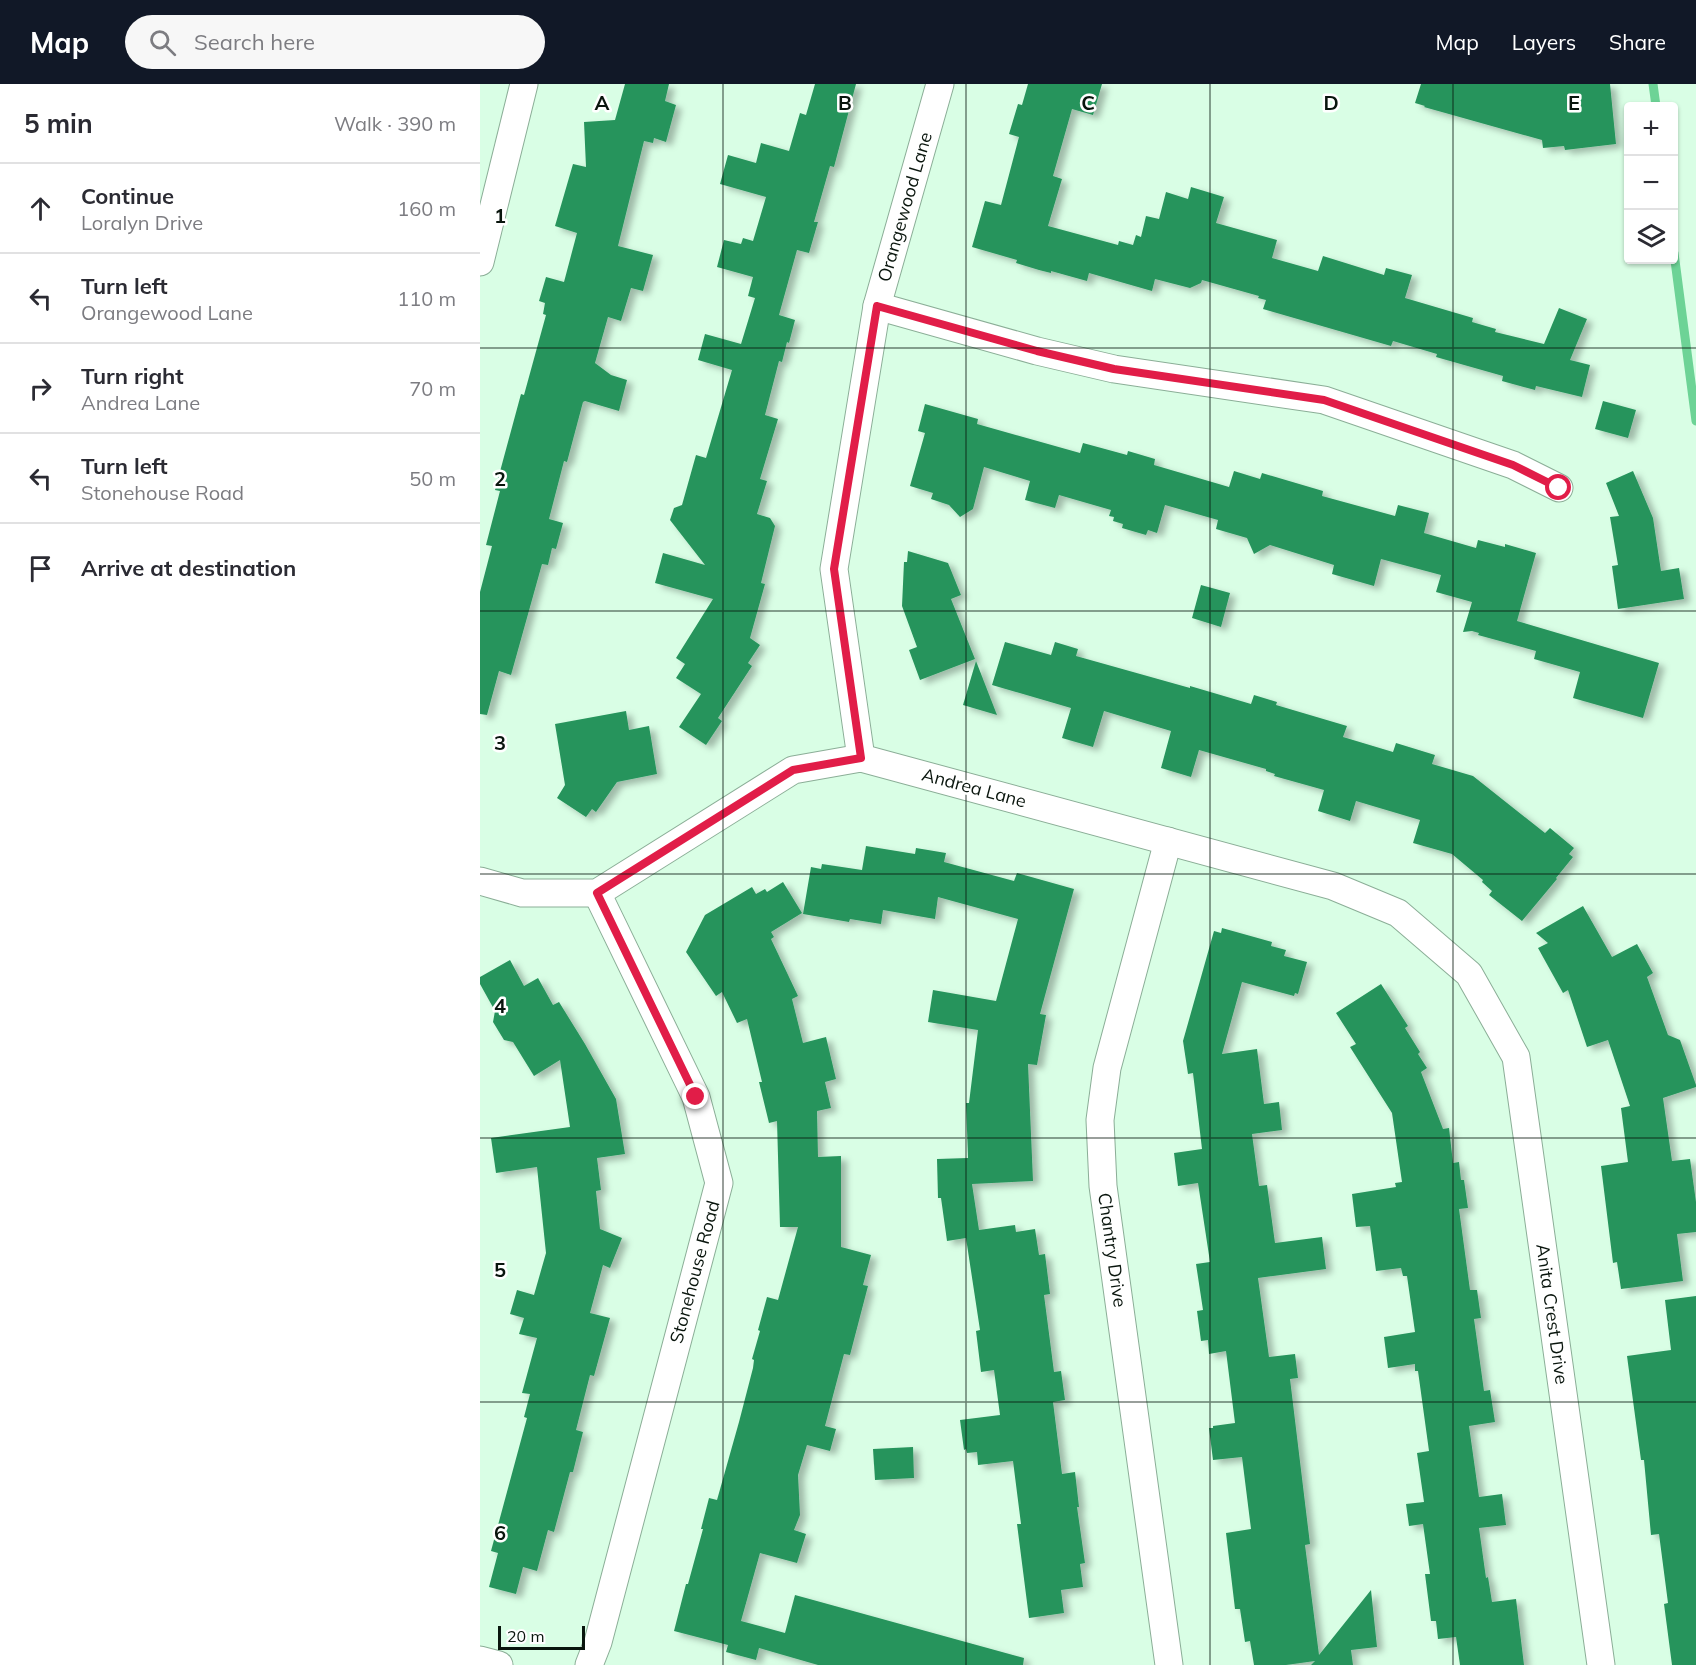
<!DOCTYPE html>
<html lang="en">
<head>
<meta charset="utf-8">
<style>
  body { margin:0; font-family:Mulish,sans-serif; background:#f7f7f7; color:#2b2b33 }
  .controls { position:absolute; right:18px; top:18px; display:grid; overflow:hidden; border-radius:6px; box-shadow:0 2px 4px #0004 }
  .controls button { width:54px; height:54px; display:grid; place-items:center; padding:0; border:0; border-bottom:2px solid #e1e1e2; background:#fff; color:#2b2b33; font:30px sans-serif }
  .scale { position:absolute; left:18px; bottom:15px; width:87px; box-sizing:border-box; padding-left:6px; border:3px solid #09150d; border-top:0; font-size:16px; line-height:21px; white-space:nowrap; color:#09150d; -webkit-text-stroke:4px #fff; paint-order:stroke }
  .stop { position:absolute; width:18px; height:18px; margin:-14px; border:4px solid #e11d48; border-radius:50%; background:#fff }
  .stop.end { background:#e11d48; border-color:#fff; box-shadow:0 2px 6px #0008 }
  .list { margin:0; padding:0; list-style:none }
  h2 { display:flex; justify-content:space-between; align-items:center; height:78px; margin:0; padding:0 24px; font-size:26px }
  h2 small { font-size:20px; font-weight:400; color:#7c7c81 }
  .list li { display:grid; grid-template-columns:39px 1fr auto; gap:18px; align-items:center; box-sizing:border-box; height:90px; padding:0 24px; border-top:2px solid #e1e1e2 }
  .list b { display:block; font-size:22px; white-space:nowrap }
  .list p { margin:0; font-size:20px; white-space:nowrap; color:#7c7c81 }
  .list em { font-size:20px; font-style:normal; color:#7c7c81 }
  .icon { flex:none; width:33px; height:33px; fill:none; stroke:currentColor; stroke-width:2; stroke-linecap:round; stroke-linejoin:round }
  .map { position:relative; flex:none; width:1216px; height:1581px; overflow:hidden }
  header { display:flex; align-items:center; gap:36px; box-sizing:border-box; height:84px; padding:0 30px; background:#111827; color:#fff }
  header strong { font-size:28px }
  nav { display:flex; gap:33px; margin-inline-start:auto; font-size:21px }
  .search { width:420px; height:54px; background:#f7f7f7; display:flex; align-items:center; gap:15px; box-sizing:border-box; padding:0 21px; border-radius:33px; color:#7c7c81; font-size:22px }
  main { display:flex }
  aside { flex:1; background:#fff }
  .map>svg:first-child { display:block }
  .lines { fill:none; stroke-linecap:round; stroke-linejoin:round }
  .stream { stroke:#6dd396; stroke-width:9 }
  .building { fill:#26945c; filter:url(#shadow) }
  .minor-casing { stroke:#8bae97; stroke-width:29 }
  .minor { stroke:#fff; stroke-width:27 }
  .route { stroke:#e11d48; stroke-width:8 }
  .grid { fill:none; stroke:#09150d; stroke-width:1.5; stroke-opacity:0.55 }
  .labels { text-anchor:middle; stroke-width:5; stroke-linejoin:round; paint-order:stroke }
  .street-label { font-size:18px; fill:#09150d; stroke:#fff }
  .grid-label { font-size:20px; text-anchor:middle; font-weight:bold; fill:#09150d; stroke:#fff; stroke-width:5; stroke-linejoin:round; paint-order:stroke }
</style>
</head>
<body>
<header>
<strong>Map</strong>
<div class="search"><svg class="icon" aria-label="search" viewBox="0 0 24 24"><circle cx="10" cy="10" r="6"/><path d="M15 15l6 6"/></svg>Search here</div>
<nav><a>Map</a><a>Layers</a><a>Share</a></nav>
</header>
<main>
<aside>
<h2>5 min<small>Walk · 390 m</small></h2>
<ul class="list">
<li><svg class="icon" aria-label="ahead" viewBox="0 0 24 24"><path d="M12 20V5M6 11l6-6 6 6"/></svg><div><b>Continue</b><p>Loralyn Drive</p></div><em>160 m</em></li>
<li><svg class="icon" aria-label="left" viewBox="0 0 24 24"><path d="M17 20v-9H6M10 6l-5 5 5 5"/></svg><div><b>Turn left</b><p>Orangewood Lane</p></div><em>110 m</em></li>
<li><svg class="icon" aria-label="right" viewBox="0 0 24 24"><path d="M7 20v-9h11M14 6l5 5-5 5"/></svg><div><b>Turn right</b><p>Andrea Lane</p></div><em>70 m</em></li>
<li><svg class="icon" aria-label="left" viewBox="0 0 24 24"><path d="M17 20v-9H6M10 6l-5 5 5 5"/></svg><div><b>Turn left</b><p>Stonehouse Road</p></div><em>50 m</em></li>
<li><svg class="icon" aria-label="arrive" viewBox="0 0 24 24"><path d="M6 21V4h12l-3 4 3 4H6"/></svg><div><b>Arrive at destination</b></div></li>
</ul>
</aside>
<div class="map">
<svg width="1216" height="1581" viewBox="0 0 1216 1581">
  <defs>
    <filter id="shadow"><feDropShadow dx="6" dy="4" stdDeviation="3" flood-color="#0004"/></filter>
  </defs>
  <rect width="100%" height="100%" fill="#d9fee5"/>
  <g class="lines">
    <g class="stream">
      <polyline points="1173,0 1176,22"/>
      <polyline points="1194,169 1216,337"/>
    </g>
  </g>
  <g class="building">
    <polygon points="145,0 189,0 185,17 196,21 186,58 174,54 173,59 164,57 138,162 173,171 163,207 151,204 141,237 128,233 115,279 131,291 147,296 139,327 105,317 103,318 87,378 84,377 69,435 83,439 76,465 72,464 68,481 62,480 31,591 19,587 7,631 0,630 0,508 12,462 6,461 20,407 15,406 41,310 44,311 66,231 63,230 65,219 59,217 66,193 84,198 97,149 75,142 93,80 106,83 104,38 135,36"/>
    <polygon points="335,0 376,0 354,83 350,82 334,138 338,138 329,169 317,166 299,231 315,236 309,259 307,258 302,278 299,277 285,331 298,335 280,395 287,397 277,430 290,434 295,442 281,499 285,500 270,554 280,561 268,579 272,582 238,634 242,637 226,661 199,643 221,610 196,594 205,580 196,574 233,515 175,499 183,469 225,481 190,436 194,424 202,421 216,371 226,374 252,286 218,276 225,250 261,260 275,214 268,212 273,193 237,183 244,156 261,160 263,154 273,157 286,113 240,100 248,71 276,79 281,59 309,67 320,29 326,31"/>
    <polygon points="548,0 622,0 613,31 592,25 573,92 582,95 568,142 638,161 639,157 653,161 656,151 661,153 666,132 679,135 686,108 708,115 711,103 744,113 736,139 797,156 792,174 838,187 843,172 904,191 906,184 932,191 925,214 993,234 992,238 1016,245 1015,248 1064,260 1079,224 1107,235 1090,276 1110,281 1102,313 1056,302 1055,306 1022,297 1023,292 956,273 957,270 913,257 911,262 783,225 786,216 778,214 779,212 722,196 721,199 710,204 675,195 672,207 609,189 607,197 571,187 571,189 559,186 536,179 537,176 492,163 505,117 521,121 539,53 529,50 538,20 542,21"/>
    <polygon points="941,0 1130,0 1136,60 1085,66 1084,62 1063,64 1062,56 944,23 945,22 935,19"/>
    <polygon points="1123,317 1156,326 1148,354 1115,345"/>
    <polygon points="445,320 498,335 497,340 600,369 603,359 647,371 648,367 675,375 674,381 749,403 754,387 780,395 782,389 843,407 842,412 915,432 918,421 949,429 944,449 996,464 998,456 1025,463 1025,460 1056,469 1037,537 1179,579 1163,634 1093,614 1100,588 1054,575 1056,567 998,551 999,549 992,547 983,548 992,518 956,508 961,491 901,475 894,502 852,490 854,481 790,461 774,470 767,454 736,445 738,436 685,421 677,449 668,446 666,451 642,444 643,440 633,437 634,433 629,432 631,426 579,411 575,424 545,416 550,397 504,383 493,425 480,433 469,421 451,415 453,409 430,402 445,349 438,347"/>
    <polygon points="1153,387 1173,434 1181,487 1199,484 1204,515 1138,525 1132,482 1138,481 1130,433 1139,432 1126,399"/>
    <polygon points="428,467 468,479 481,511 471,515 495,575 440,596 429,566 437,563 422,522 424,478 427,478"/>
    <polygon points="721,501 750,509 741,543 712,534"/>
    <polygon points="525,558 571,571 575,558 598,565 596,572 710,604 710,602 771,620 774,611 797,618 796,621 867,642 863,653 913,668 916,659 955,671 952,680 993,692 1065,749 1070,744 1094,764 1089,770 1093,773 1076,794 1077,795 1042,837 1009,811 1012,807 1002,798 1003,796 972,770 933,759 940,736 876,717 870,737 838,727 844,706 794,692 795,690 786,687 786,685 719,666 711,693 681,684 691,647 624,627 613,663 582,654 591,624 512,601"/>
    <polygon points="496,577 517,631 483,621"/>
    <polygon points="146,627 149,646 169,642 177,690 137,698 116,728 112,725 106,733 77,714 85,701 75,640"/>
    <polygon points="386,762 435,770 436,764 466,769 464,778 534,797 537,789 594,805 560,930 566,931 557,981 548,980 553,1097 492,1100 499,1146 535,1141 536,1148 555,1145 559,1171 565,1170 570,1210 564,1211 574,1288 581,1287 585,1316 573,1318 582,1390 595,1388 599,1423 597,1423 605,1479 600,1480 603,1503 581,1506 584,1529 549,1534 537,1440 541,1440 533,1377 498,1381 497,1368 487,1369 486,1365 484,1366 480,1336 520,1331 514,1286 501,1288 496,1247 500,1246 486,1154 467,1157 461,1114 458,1114 457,1075 488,1074 486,1019 489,1019 498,946 448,938 453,906 516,917 538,835 458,813 455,835 403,826 401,840 370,835 369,838 323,830 331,783 341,785 342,780 382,786"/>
    <polygon points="303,798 322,829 291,848 294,853 291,855 318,912 312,915 323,959 346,953 356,995 345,998 351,1024 337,1027 338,1073 361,1072 361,1163 391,1171 383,1201 388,1202 370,1271 364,1270 345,1342 356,1345 350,1367 327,1361 318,1391 320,1431 314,1446 326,1450 317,1479 280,1469 261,1537 305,1549 315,1511 544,1574 543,1581 338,1581 279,1564 276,1576 246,1568 248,1561 194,1547 206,1500 208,1500 223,1445 221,1445 229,1414 237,1416 259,1338 273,1284 274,1276 272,1275 280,1247 278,1246 287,1213 298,1216 318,1143 300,1143 297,1037 289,1039 279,998 282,998 267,935 257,939 242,908 236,912 206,868 225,831 272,803 276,810 285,805 287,808"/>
    <polygon points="1103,822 1132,873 1157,860 1173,889 1167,893 1188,951 1200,956 1216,1001 1216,1003 1183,1014 1192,1077 1210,1075 1216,1118 1216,1148 1197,1150 1203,1197 1141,1205 1137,1178 1133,1179 1121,1082 1148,1078 1141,1024 1150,1022 1128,956 1107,963 1088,906 1083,909 1058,864 1068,859 1056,849"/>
    <polygon points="742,844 792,858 791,862 806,866 804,872 827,878 818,910 815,909 814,912 762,898 742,970 777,965 784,1020 799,1018 802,1046 772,1050 779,1102 787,1101 795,1159 842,1153 846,1185 778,1194 789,1273 815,1270 818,1294 810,1295 830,1460 825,1461 839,1571 891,1506 897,1563 871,1566 873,1581 831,1581 835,1577 806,1581 774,1581 770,1557 765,1558 760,1525 755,1525 746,1449 771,1445 762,1373 733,1376 729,1344 733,1344 733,1342 755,1339 746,1267 729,1270 728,1256 721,1257 717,1227 723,1226 716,1180 730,1178 718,1099 698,1102 694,1069 722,1065 713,989 708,990 703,957 734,847 741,849"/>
    <polygon points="30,876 44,902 58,894 73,921 79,918 105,960 136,1015 145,1070 117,1074 121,1106 116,1107 120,1145 142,1154 130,1184 123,1181 110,1229 130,1234 114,1292 110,1291 96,1346 103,1348 93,1388 90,1388 74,1448 68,1446 57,1487 43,1483 36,1510 9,1503 18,1469 11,1467 47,1334 44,1333 50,1310 42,1309 57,1254 39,1250 44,1234 30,1230 37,1206 54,1211 66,1169 57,1083 16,1089 11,1054 90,1043 80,976 54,992 33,958 24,956 13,938 15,927 0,900 0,893"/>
    <polygon points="901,900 928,942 925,944 940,968 938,970 947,984 941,988 963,1045 969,1044 973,1079 979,1078 981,1096 984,1096 988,1124 979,1125 990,1206 997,1206 1001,1234 994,1235 1004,1307 1010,1306 1015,1338 989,1342 999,1413 1022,1410 1026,1441 999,1444 1006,1494 1008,1493 1012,1518 1036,1515 1044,1581 980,1581 976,1553 958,1555 956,1537 951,1537 945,1490 950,1490 943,1440 929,1442 926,1420 944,1418 937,1369 949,1367 938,1287 935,1287 935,1280 908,1284 904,1253 935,1248 927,1192 923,1192 921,1184 896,1187 890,1142 876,1143 872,1110 916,1103 915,1099 922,1098 912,1029 870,963 876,960 856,929"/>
    <polygon points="1216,1212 1216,1581 1192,1581 1184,1520 1188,1519 1179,1450 1171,1451 1164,1376 1161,1376 1147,1272 1191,1266 1185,1216"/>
    <polygon points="433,1363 434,1394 395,1396 393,1365"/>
  </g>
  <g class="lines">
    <defs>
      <g id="minor">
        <polyline points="0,178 44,0"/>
        <polyline points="397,222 557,267 634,285 844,316 1033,381 1079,404"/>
        <polyline points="381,674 354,485 397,222 460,0"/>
        <polyline points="688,757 627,984 620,1036 623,1102 689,1581"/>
        <polyline points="0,797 42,809 117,809 313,686 381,674 853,802 918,829 989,890 1036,973 1121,1581"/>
        <polyline points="0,1576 19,1581"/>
        <polyline points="109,1581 118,1558 239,1099 216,1013 117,809"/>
      </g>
    </defs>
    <use href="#minor" class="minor-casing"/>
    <use href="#minor" class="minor"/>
  </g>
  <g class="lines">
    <polyline class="route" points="216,1013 117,809 313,686 381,674 354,485 397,222 557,267 634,285 844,316 1033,381 1079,404"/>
  </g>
  <path class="grid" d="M243,0V1581M486,0V1581M730,0V1581M973,0V1581M0,264H1216M0,527H1216M0,790H1216M0,1054H1216M0,1318H1216"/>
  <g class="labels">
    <g class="street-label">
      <text transform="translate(425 123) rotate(-74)" y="6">Orangewood Lane</text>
      <text transform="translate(494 704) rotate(15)" y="6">Andrea Lane</text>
      <text transform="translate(632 1166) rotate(82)" y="6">Chantry Drive</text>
      <text transform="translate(215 1188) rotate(-75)" y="6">Stonehouse Road</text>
      <text transform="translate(1072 1230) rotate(82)" y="6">Anita Crest Drive</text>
    </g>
  </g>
  <g class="grid-label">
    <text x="122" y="26">A</text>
    <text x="365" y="26">B</text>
    <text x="608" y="26">C</text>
    <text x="851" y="26">D</text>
    <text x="1094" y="26">E</text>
    <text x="20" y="139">1</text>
    <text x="20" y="402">2</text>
    <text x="20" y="666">3</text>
    <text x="20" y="929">4</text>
    <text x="20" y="1193">5</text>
    <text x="20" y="1456">6</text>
  </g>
</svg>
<div class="controls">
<button>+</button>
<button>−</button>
<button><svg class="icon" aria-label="layers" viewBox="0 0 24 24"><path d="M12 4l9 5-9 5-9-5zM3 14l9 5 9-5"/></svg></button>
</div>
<div class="scale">20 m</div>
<div class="stop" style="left:1079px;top:404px"></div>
<div class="stop end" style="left:216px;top:1013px"></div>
</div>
</main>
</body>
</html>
